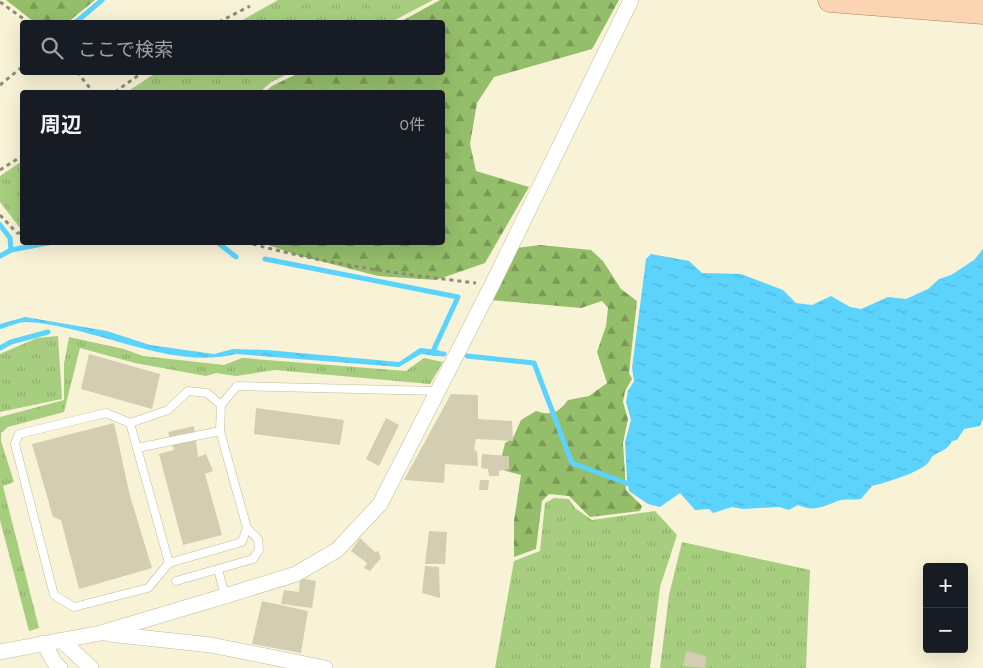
<!DOCTYPE html>
<html lang="ja">
<head>
<meta charset="utf-8">
<style>
  body { margin:0; font-family:Karla,"Noto Sans JP",sans-serif; background:#20242c; color:#f1f3f6 }
  .controls { position:absolute; right:15px; bottom:15px; display:grid; overflow:hidden; border-radius:5px; box-shadow:0 5px 20px #0002 }
  .controls button { width:45px; height:45px; display:grid; place-items:center; padding:0; border:0; border-bottom:1px solid #363941; background:#171b24; color:#f1f3f6; font:25px sans-serif }
  .list { margin:0; padding:0; list-style:none }
  h2 { display:flex; justify-content:space-between; align-items:center; height:65px; margin:0; padding:0 20px; font-size:21px }
  h2 small { font-size:16px; font-weight:400; color:#9ea1a6 }
  .icon { flex:none; width:28px; height:28px; fill:none; stroke:currentColor; stroke-width:2; stroke-linecap:round; stroke-linejoin:round }
  .map { position:relative; flex:none; width:983px; height:668px; overflow:hidden }
  .search { position:absolute; background:#171b24; box-shadow:0 5px 20px #0002; left:20px; top:20px; width:425px; height:55px; display:flex; align-items:center; gap:12px; box-sizing:border-box; padding:0 18px; border-radius:5px; color:#9ea1a6; font-size:19px }
  .panel { position:absolute; background:#171b24; box-shadow:0 5px 20px #0002; left:20px; top:90px; width:425px; height:155px; border-radius:5px }
  .map>svg:first-child { display:block }
  .grass { fill:url(#grass-tufts) }
  .forest { fill:url(#forest-firs) }
  .water { fill:url(#water-ripples) }
  .lines { fill:none; stroke-linecap:round; stroke-linejoin:round }
  .stream { stroke:#5bd3fd; stroke-width:5 }
  .building { fill:#d3ceb1 }
  .lane-casing { stroke:#c0bb9f; stroke-width:9 }
  .street-casing { stroke:#c0bb9f; stroke-width:16 }
  .primary-casing { stroke:#ad825b; stroke-width:25 }
  .path { stroke:#8e8b77; stroke-width:3; stroke-dasharray:4 4; stroke-linecap:butt }
  .lane { stroke:#fff; stroke-width:8 }
  .street { stroke:#fff; stroke-width:15 }
  .primary { stroke:#fbd4b3; stroke-width:24 }
</style>
</head>
<body>
<div class="map">
<svg width="983" height="668" viewBox="0 0 983 668">
  <defs>
    <pattern id="grass-tufts" width="24" height="20" patternUnits="userSpaceOnUse" patternTransform="scale(1.25)"><rect width="24" height="20" fill="#a7ce7e"/><path d="M3 7l-1-3M5 7V3M7 7l1-3M15 17l-1-3M17 17v-4M19 17l1-3" fill="none" stroke="#8fb06c"/></pattern>
    <pattern id="forest-firs" width="22" height="20" patternUnits="userSpaceOnUse" patternTransform="scale(1.25)"><rect width="22" height="20" fill="#95be6a"/><path d="M5 1l3.5 6h-7zM16 11l3.5 6h-7z" fill="#799a56"/></pattern>
    <pattern id="water-ripples" width="26" height="14" patternUnits="userSpaceOnUse" patternTransform="scale(1.25)"><rect width="26" height="14" fill="#5bd3fd"/><path d="M2 4q2-2 4 0t4 0M15 11q2-2 4 0t4 0" fill="none" stroke="#4fb5d8"/></pattern>
  </defs>
  <rect width="100%" height="100%" fill="#f8f3d6"/>
  <g class="grass">
    <polygon points="278,0 433,0 391,22 239,22"/>
    <polygon points="157,72 290,72 290,73 271,82 260,92 127,92"/>
    <polygon points="22,161 22,229 20,228 0,202 0,176"/>
    <polygon points="58,336 62,399 0,412 0,354 37,338"/>
    <polygon points="69,337 124,349 143,356 224,365 242,358 406,371 424,358 443,362 430,384 275,370 236,376 216,373 206,376 135,363 80,348 64,412 8,427 1,433 1,441 14,482 3,486 39,628 29,631 0,520 0,417 64,400 64,364"/>
    <polygon points="554,498 569,499 575,508 592,520 655,511 677,535 660,587 650,668 495,668 514,561 540,551 545,503"/>
    <polygon points="682,542 810,570 806,668 660,668 669,595"/>
  </g>
  <g class="forest">
    <polygon points="6,0 95,0 68,22 34,22"/>
    <polygon points="440,0 619,0 592,49 494,77 477,103 470,144 476,171 529,187 485,263 436,280 378,276 297,255 263,243 442,242 442,92 265,92 272,86 299,73 442,72 442,22 400,22"/>
    <path d="M540,245L591,250L603,261L621,289L637,301L629,373L632,379L625,391L623,402L628,419L623,443L626,490L642,506L640,511L590,517L569,496L549,494L542,501L536,549L514,557V521L521,475L499,469L505,443L513,438L521,420L536,411C552,416 558,413 568,400L589,396L607,383L597,352L606,326L608,308L602,301L581,308L491,300L516,248Z"/>
  </g>
  <g class="water">
    <path d="M983,249V419L980,426L964,429L957,440L952,441C946,453 938,450 931,458C930,460 929,462 927,464C917,473 885,483 872,486L861,499C855,500 847,499 841,500C825,505 815,513 798,505L789,510L779,507L743,509L732,507L713,513L709,509L695,510L680,493L660,507L648,504L629,491L627,480L625,442L631,420L626,402L628,391L634,381L632,368L646,259L651,254L689,261L702,273L741,274L783,290L796,303L812,305L831,296L850,307L861,309L888,297L906,299L928,289L939,279L951,275L974,260Z"/>
    <path d="M25,317L107,331L150,345L214,354L233,349L267,350L399,362L420,348L439,350L438,356L421,354L399,367L236,354C170,371 93,325 26,322C18,322 8,327 0,329V324Z"/>
  </g>
  <g class="lines">
    <g class="stream">
      <polyline points="76,22 102,0"/>
      <polyline points="0,225 10,238 11,250"/>
      <polyline points="217,242 236,257"/>
      <polyline points="0,256 11,250 53,242"/>
      <polyline points="265,259 458,297 434,349"/>
      <polyline points="0,348 11,342 48,332"/>
      <polyline points="432,353 444,354"/>
      <polyline points="467,356 534,363 572,463 629,484"/>
    </g>
  </g>
  <g class="building">
    <polygon points="89,354 160,374 152,409 81,389"/>
    <polygon points="451,394 478,395 478,419 512,421 513,441 476,439 474,450 477,451 478,466 445,464 444,483 404,480"/>
    <polygon points="256,408 344,420 340,445 254,434"/>
    <polygon points="386,418 399,425 379,466 366,459"/>
    <polygon points="114,423 130,496 152,568 79,589 61,520 53,517 32,444"/>
    <polygon points="194,426 198,457 206,454 213,471 205,474 222,535 183,545 159,454 174,450 168,432"/>
    <polygon points="482,454 509,456 509,469 499,471 499,476 489,476 488,469 481,468"/>
    <polygon points="480,480 489,480 488,490 479,490"/>
    <polygon points="429,531 447,532 445,564 425,564"/>
    <polygon points="360,538 375,552 378,551 381,558 370,571 364,568 367,563 351,551"/>
    <polygon points="425,566 439,567 440,598 422,593"/>
    <polygon points="300,578 316,581 312,608 281,604 284,590 299,592"/>
    <polygon points="262,601 308,611 301,653 252,644"/>
    <polygon points="686,651 706,656 705,668 683,666"/>
  </g>
  <g class="lines">
    <defs>
      <g id="lane">
        <polyline points="221,405 207,393 188,391 168,410 130,423 106,413 19,434 15,444 54,595 74,607 148,588 169,563 242,542 247,528 220,431 221,405 237,386 437,391"/>
        <polyline points="130,423 169,563"/>
        <polyline points="137,448 220,431"/>
        <polyline points="218,569 225,596"/>
        <polyline points="176,581 253,559 259,550 258,539 247,528"/>
      </g>
      <g id="street">
        <polyline points="109,634 211,645 325,668"/>
        <polyline points="61,640 91,668"/>
        <polyline points="44,643 54,662 60,668"/>
        <polyline points="0,652 101,633 225,596 296,574 337,550 380,504 492,285 631,0"/>
      </g>
      <polyline id="primary" points="830,0 983,12"/>
    </defs>
    <use href="#lane" class="lane-casing"/>
    <use href="#street" class="street-casing"/>
    <use href="#primary" class="primary-casing"/>
    <g class="path">
      <polyline points="0,2 28,22"/>
      <polyline points="219,22 250,6"/>
      <polyline points="77,72 93,92"/>
      <polyline points="0,85 22,67"/>
      <polyline points="115,92 143,72"/>
      <polyline points="0,170 22,156"/>
      <polyline points="0,215 17,233 22,233"/>
      <path d="M245,242C321,263 399,274 476,283"/>
    </g>
    <use href="#lane" class="lane"/>
    <use href="#street" class="street"/>
    <use href="#primary" class="primary"/>
  </g>
</svg>
<div class="controls">
<button>+</button>
<button>−</button>
</div>
<div class="search"><svg class="icon" aria-label="search" viewBox="0 0 24 24"><circle cx="10" cy="10" r="6"/><path d="M15 15l6 6"/></svg>ここで検索</div>
<section class="panel">
<h2>周辺<small>0件</small></h2>
<ul class="list">
</ul>
</section>
</div>
</body>
</html>
